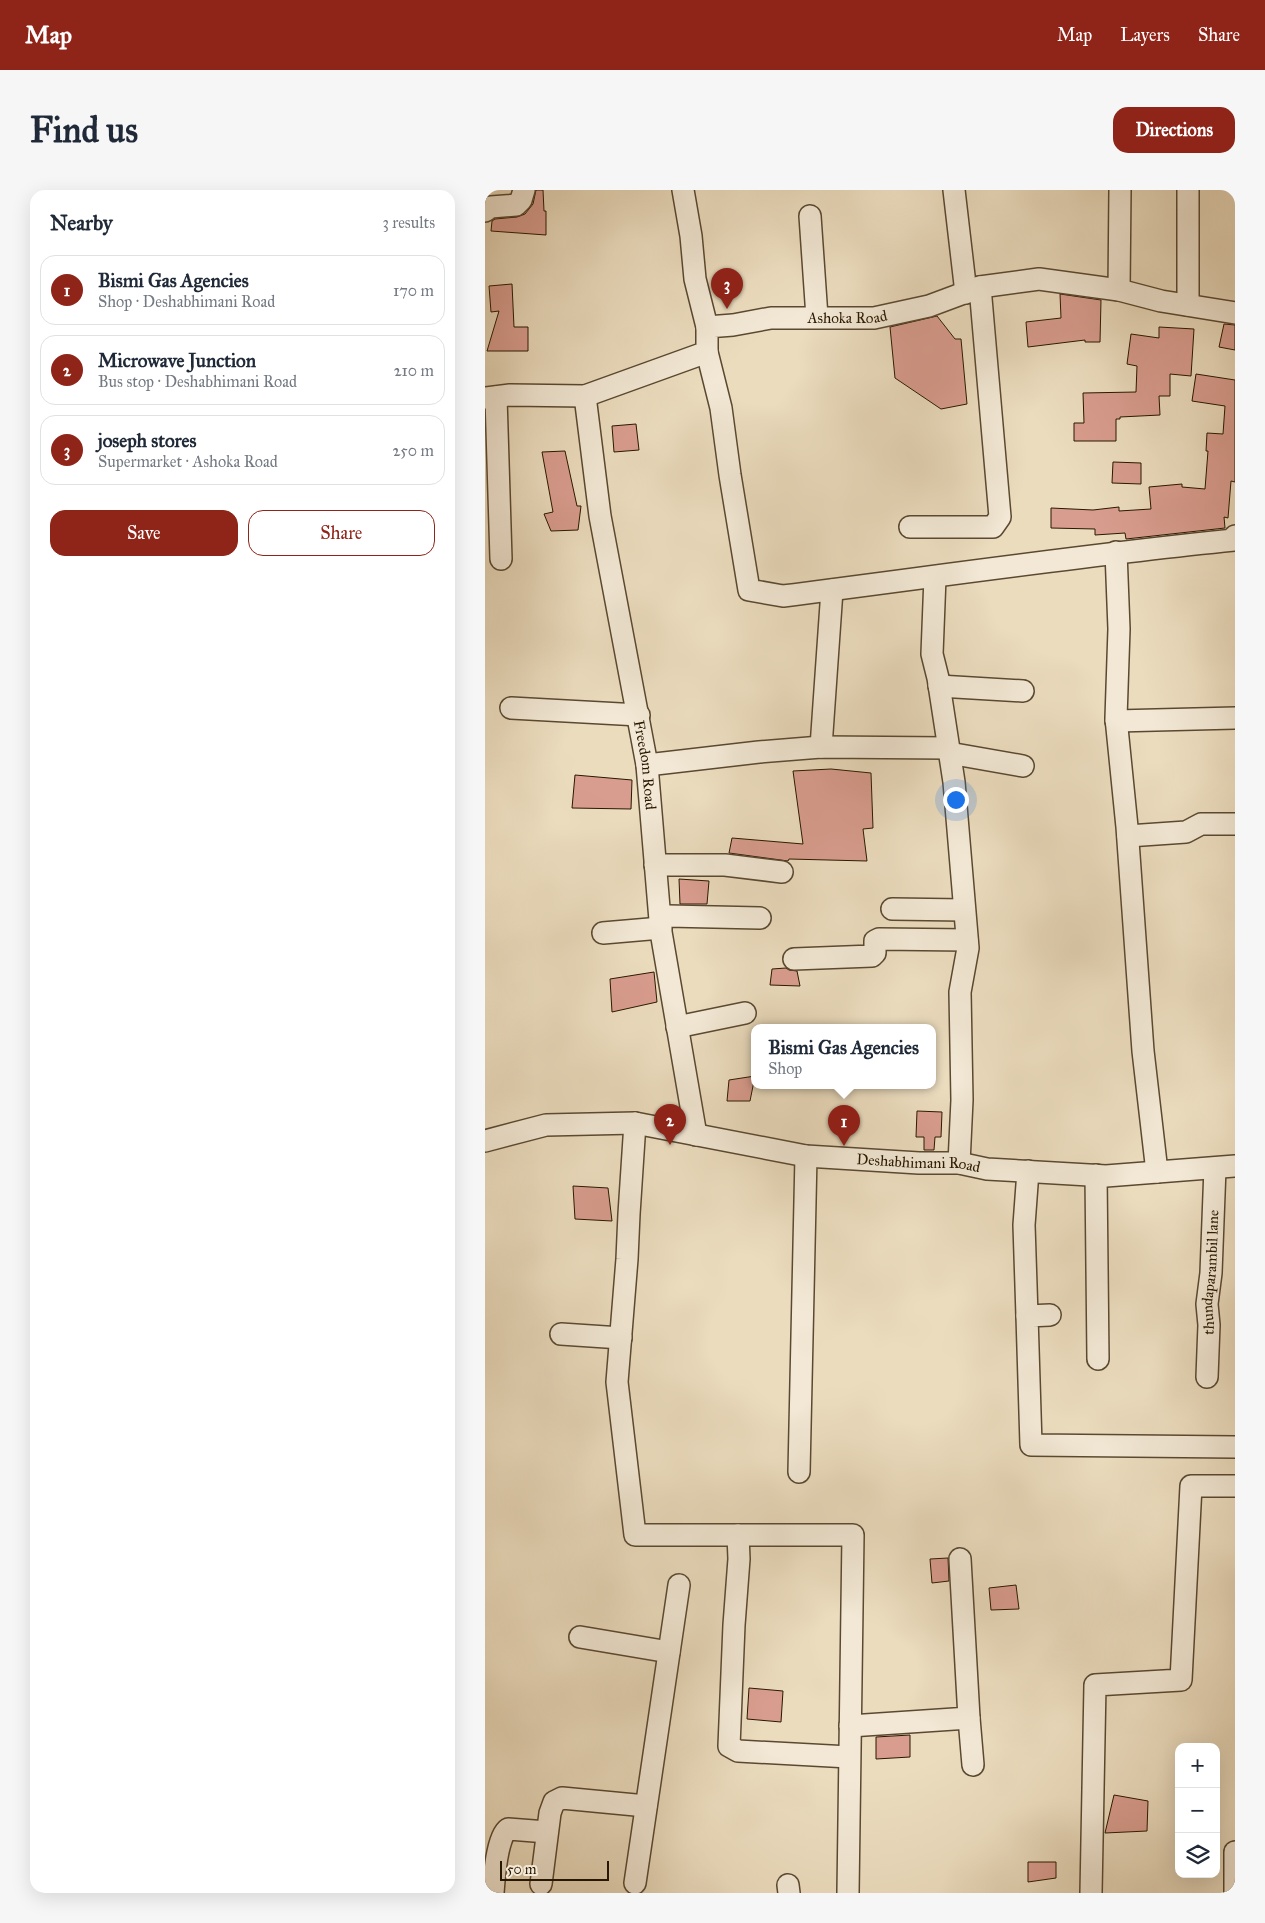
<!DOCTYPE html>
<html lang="en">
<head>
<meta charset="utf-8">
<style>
  body { margin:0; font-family:"IM FELL Great Primer",serif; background:#f6f6f7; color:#1f2937 }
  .controls { position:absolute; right:15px; bottom:15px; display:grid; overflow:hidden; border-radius:10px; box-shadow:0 5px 20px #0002 }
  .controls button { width:45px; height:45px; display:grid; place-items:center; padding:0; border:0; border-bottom:1px solid #e0e1e3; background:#fff; color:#1f2937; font:25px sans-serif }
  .scale { position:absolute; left:15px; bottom:12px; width:109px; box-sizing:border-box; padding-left:5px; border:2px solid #291800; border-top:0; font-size:14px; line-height:18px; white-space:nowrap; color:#291800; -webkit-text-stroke:4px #f2e8d5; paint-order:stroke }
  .you { position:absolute; left:470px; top:609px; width:18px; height:18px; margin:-12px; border:4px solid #fff; border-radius:50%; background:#1a73e8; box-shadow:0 0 0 8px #1a73e833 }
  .badge { display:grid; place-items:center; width:32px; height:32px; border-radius:50%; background:#8f2418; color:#fff; font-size:16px; font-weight:700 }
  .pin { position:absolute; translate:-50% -41px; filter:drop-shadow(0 1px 2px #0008) }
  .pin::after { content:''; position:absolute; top:26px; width:18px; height:15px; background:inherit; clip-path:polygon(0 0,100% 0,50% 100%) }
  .popup { position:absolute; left:266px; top:834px; width:185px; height:65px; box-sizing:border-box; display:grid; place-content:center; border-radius:10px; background:#fff; filter:drop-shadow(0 1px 4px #0005); font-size:16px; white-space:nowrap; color:#747a83 }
  .popup b { font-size:19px; color:#1f2937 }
  .popup::after { content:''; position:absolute; left:50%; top:100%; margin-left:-10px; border:10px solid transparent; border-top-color:#fff }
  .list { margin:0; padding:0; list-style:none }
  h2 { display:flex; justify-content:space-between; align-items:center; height:65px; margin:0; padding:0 20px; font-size:21px }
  h2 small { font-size:16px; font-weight:400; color:#747a83 }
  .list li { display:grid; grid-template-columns:32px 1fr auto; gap:15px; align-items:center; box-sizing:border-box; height:70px; margin:0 10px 10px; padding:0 10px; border:1px solid #e0e1e3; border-radius:15px }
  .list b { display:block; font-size:19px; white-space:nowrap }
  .list p { margin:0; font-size:16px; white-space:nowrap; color:#747a83 }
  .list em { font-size:16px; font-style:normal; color:#747a83 }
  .actions { display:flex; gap:10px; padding:15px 20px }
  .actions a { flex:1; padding:11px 0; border:1px solid #8f2418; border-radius:15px; text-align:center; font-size:18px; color:#8f2418 }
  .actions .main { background:#8f2418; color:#fff }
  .icon { flex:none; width:28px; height:28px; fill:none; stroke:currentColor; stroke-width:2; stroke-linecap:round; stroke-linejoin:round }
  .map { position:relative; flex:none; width:750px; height:1703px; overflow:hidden; border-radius:15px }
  header { display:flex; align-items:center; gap:30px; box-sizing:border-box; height:70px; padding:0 25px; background:#8f2418; color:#fff }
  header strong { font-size:24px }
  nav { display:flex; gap:28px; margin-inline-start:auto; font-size:18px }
  .intro { display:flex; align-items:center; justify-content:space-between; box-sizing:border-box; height:120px; padding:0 30px }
  h1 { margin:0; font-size:35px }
  .button { padding:12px 22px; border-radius:15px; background:#8f2418; color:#fff; font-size:18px; font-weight:700 }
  main { display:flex; gap:30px; padding:0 30px }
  aside { flex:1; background:#fff; border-radius:15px; box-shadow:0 5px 20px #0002 }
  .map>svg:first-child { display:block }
  .building { fill:#d99d8f; stroke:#291800 }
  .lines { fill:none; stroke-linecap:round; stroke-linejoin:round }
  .minor-casing { stroke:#5a4930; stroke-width:24 }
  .minor { stroke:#f2e8d5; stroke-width:21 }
  .labels { text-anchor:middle; stroke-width:4; stroke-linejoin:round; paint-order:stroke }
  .street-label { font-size:15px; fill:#291800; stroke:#f2e8d5 }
</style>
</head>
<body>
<header>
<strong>Map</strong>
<nav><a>Map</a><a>Layers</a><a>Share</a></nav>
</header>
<div class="intro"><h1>Find us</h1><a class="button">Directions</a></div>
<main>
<aside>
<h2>Nearby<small>3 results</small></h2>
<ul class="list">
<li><span class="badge">1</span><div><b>Bismi Gas Agencies</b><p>Shop · Deshabhimani Road</p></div><em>170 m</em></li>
<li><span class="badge">2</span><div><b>Microwave Junction</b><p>Bus stop · Deshabhimani Road</p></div><em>210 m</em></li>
<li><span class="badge">3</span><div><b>joseph stores</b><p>Supermarket · Ashoka Road</p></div><em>250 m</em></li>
</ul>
<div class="actions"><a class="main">Save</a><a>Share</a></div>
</aside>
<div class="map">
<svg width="750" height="1703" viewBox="0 0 750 1703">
  <rect width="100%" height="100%" fill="#ebdcbe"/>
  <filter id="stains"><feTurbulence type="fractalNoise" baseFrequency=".004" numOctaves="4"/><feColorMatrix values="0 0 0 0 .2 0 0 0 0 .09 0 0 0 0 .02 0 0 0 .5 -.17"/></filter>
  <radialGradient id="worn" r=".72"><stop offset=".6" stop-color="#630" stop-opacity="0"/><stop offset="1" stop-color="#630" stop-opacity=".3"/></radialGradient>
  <g class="building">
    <polygon points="51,0 58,0 59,21 61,21 61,45 6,41 7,31 10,29 32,27 40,24 48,14"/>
    <polygon points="27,94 29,137 43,137 43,161 2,161 14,121 6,122 4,96"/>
    <polygon points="575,104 616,110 615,152 600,152 600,150 543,157 541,132 576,128"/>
    <polygon points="452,126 470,149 476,149 482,214 456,219 410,188 405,137"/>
    <polygon points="739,134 750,135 750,160 734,157"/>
    <polygon points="674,137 709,139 706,186 685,184 685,206 674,206 675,225 635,227 635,229 631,229 631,251 589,251 589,233 599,233 598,203 651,202 652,176 642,174 646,144 674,148"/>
    <polygon points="711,184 750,190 750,292 746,291 743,328 739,327 740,338 641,349 640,343 610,345 610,339 566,338 566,318 608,320 634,317 634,321 666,319 664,297 697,294 697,297 720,299 723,261 721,261 722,243 738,244 740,216 707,211"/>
    <polygon points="151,234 154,260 129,262 127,236"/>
    <polygon points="80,261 92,316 96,316 93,340 66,341 59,324 68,322 57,262"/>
    <polygon points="628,272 656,273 656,294 627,293"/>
    <polygon points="346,579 386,583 388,638 378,639 382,671 304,669 303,671 244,663 247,648 318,654 308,581"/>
    <polygon points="90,585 147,590 146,619 87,618"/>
    <polygon points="194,689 224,691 222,714 195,714"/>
    <polygon points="301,778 304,780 312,781 315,796 285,795 287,779"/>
    <polygon points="169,782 172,812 127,822 125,789"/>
    <polygon points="270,886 265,911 242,911 244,890"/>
    <polygon points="432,921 457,922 456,947 450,947 449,960 439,960 439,947 431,947"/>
    <polygon points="88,996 123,998 127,1031 90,1029"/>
    <polygon points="463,1368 464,1391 447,1393 445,1369"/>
    <polygon points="531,1395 534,1419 506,1420 504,1398"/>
    <polygon points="264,1498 298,1501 296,1532 262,1529"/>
    <polygon points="425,1545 425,1567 391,1569 391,1547"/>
    <polygon points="629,1605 663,1611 662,1641 620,1643"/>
    <polygon points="543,1672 571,1672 571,1688 543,1692"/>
  </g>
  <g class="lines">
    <defs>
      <g id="minor">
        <polyline points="198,0 206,46 210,89 222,137"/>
        <polyline points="469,0 481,103"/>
        <polyline points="0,21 6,17 31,15 36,10 39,0"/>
        <polyline points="325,26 332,127"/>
        <polyline points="634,100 635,0"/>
        <polyline points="703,115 703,0"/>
        <path d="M222,162L236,218L245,285L264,400L298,406C448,387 598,365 749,350L750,346"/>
        <path id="s1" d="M100,206L115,326L162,575L176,742L211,945"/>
        <polyline points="11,207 16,369"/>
        <path id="s2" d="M0,208L25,205L100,206L222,162V137L248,135L286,128H389L444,116L495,97L554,89L634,100L676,111L750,123"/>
        <polyline points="425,337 508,337 515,327 495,97"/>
        <polyline points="631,362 634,439 631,528 642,637 658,861 672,982"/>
        <polyline points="450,387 447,464 453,488 469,592 483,758 475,802 477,910 474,973"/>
        <polyline points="454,496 538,501"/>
        <polyline points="26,518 154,525"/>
        <polyline points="631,531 750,528"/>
        <polyline points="336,557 347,400"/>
        <polyline points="464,563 538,576"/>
        <polyline points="162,575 274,562 336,557 463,558"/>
        <polyline points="643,646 701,642 716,634 750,634"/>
        <polyline points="170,675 240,675 297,682"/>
        <polyline points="407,719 479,720"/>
        <polyline points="175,731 183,726 275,728"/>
        <polyline points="118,743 176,738"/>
        <polyline points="309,769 387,766 390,763 390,751 394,749 482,750"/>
        <polyline points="192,837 260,823"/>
        <polyline points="150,933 144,1024 142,1069 132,1192 150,1345 368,1345 363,1703"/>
        <path id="s3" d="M0,951L61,935L150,933L321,966L434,973H474L502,979L621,986L750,976"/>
        <polyline points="611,985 613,1169"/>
        <polyline points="565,1125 542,1126 546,1255 750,1257"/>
        <polyline points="542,1126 539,1035 543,981"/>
        <polyline points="76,1144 136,1148"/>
        <path id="s4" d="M722,1187L724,1135L722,1114L726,1083L730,978"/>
        <polyline points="314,1282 321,966"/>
        <polyline points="253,1345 254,1369 249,1435 244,1556 253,1561 364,1567"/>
        <polyline points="95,1447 184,1462"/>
        <polyline points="484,1528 488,1575"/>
        <polyline points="365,1536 484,1528 475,1369"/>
        <polyline points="150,1693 194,1395"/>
        <polyline points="56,1694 65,1623 69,1612 77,1608 161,1616"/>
        <polyline points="303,1695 304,1703"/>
        <path d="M8,1703C9,1689 12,1646 23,1639L62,1642"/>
        <polyline points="606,1703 610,1495 696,1490 706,1296 750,1296"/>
        <polyline points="750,1703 750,1662"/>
      </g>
    </defs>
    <use href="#minor" class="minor-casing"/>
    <use href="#minor" class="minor"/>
  </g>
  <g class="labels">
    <g class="street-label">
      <text dy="5" stroke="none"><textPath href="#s2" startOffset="396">Ashoka Road</textPath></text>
      <text dy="5" stroke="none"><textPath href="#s1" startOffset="374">Freedom Road</textPath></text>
      <text dy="5" stroke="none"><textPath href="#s3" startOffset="439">Deshabhimani Road</textPath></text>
      <text dy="5" stroke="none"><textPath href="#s4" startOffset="105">thundaparambil lane</textPath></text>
    </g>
  </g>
  <rect width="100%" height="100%" filter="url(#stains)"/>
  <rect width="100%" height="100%" fill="url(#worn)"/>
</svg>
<div class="controls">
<button>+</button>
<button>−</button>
<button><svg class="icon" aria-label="layers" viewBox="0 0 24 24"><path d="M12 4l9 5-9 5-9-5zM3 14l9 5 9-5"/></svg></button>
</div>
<div class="scale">50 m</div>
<div class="you"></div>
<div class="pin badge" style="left:359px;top:956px">1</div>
<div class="popup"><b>Bismi Gas Agencies</b>Shop</div>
<div class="pin badge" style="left:185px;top:955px">2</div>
<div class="pin badge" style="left:242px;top:119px">3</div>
</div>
</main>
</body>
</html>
